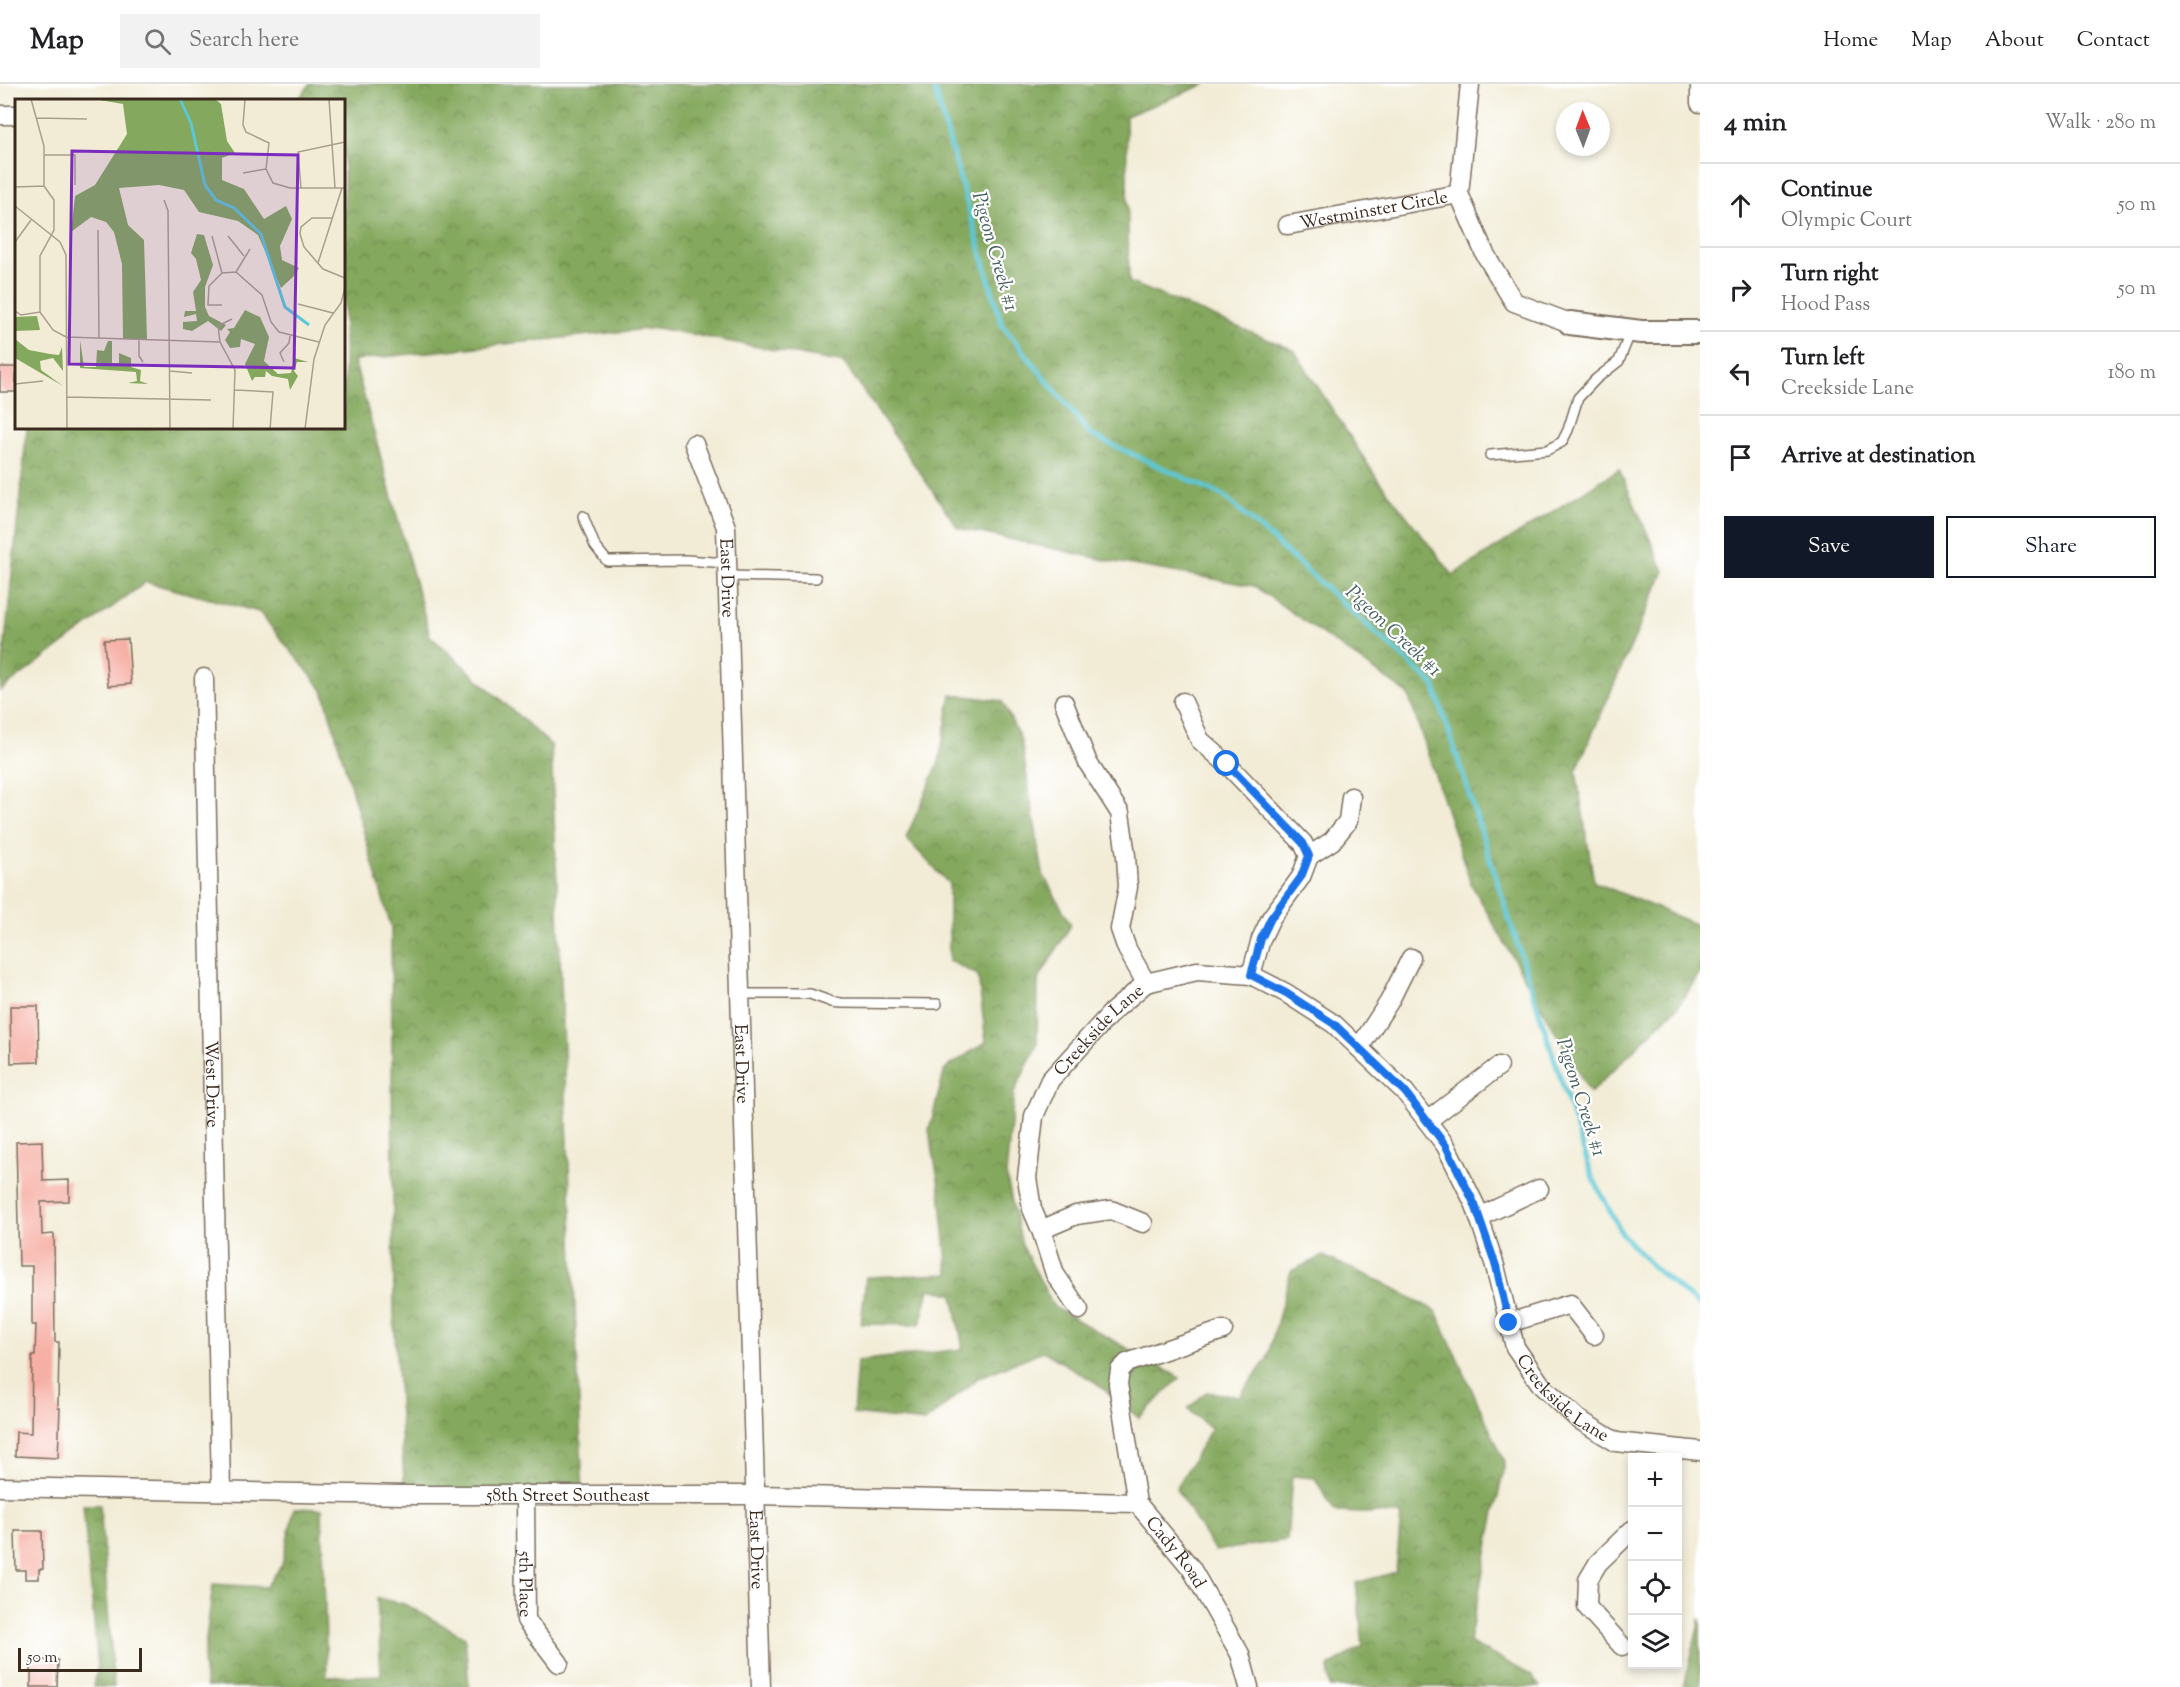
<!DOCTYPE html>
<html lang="en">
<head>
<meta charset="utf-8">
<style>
  body { margin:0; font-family:"Sorts Mill Goudy",serif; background:#f2f2f2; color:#202124 }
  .controls { position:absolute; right:18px; bottom:18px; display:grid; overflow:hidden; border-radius:0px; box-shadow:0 3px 9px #0003 }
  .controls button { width:54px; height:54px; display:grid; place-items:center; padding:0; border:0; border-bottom:2px solid #e0e0e0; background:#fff; color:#202124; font:30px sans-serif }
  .compass { position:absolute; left:1556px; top:18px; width:54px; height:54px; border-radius:50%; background:#fff; box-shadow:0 3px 9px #0003; rotate:359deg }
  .scale { position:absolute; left:18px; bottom:15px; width:124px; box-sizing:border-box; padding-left:6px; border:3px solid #3b2a1e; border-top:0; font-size:16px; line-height:21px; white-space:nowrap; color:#3b2a1e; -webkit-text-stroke:4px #fff; paint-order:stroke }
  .stop { position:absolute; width:18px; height:18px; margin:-14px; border:4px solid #1a73e8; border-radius:50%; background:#fff }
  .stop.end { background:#1a73e8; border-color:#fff; box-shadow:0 2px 6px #0008 }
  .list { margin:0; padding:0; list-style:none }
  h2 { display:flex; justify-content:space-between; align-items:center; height:78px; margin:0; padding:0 24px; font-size:26px }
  h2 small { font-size:20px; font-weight:400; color:#757577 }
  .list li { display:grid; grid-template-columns:39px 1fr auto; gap:18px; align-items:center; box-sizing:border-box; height:84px; padding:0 24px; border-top:2px solid #e0e0e0 }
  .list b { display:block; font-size:22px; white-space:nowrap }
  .list p { margin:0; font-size:20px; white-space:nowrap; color:#757577 }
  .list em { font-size:20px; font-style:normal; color:#757577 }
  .actions { display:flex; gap:12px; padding:18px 24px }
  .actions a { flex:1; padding:14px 0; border:2px solid #111827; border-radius:0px; text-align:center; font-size:21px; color:#111827 }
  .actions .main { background:#111827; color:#fff }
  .icon { flex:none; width:33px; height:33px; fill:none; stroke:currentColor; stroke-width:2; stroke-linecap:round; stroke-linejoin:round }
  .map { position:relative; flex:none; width:1700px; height:1603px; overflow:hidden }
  header { display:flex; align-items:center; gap:36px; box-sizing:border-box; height:84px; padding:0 30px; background:#fff; border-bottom:2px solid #e0e0e0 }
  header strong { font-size:28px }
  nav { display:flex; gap:33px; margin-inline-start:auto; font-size:21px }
  .search { width:420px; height:54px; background:#f2f2f2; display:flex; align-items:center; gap:15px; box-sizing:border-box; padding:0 21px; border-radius:0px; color:#757577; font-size:22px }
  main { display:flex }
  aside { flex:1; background:#fff }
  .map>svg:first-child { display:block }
  .forest { fill:url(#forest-crowns); stroke:#60693e; stroke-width:1.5 }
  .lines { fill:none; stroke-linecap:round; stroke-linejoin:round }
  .stream { stroke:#5cc7d6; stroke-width:5 }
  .building { fill:#f6afa4 }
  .service-casing { stroke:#7b6e5e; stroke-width:12 }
  .minor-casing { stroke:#7b6e5e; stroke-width:21 }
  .tertiary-casing { stroke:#7b6e5e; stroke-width:26 }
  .service { stroke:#fff; stroke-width:9 }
  .minor { stroke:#fff; stroke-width:18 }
  .tertiary { stroke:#fff; stroke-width:22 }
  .route { stroke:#1a73e8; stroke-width:8 }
  .labels { text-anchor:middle; stroke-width:4.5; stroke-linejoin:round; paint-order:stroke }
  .street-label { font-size:18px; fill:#3b2a1e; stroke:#fff }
  .water-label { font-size:20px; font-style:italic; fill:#47615e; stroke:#fff }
  .inset-river { fill:none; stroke:#5cc7d6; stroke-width:3 }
  .inset-road { fill:none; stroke:#a99e8c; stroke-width:1.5 }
  .view { fill:#7b2cbf; fill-opacity:0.15; stroke:#7b2cbf; stroke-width:3 }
  .inset-edge { fill:none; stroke:#3b2a1e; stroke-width:3 }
</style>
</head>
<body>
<header>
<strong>Map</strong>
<div class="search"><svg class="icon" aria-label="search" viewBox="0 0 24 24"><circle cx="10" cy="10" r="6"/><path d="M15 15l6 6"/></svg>Search here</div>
<nav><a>Home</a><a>Map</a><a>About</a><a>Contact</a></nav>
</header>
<main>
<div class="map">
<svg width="1700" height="1603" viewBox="0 0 1700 1603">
  <defs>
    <pattern id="forest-crowns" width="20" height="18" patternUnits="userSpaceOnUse" patternTransform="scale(1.5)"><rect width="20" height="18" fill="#84a85d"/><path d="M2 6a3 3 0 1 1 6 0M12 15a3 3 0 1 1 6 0" fill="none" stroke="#6d894c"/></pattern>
  </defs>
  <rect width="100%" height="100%" fill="#fff"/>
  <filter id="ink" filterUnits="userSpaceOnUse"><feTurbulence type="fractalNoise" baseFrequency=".0167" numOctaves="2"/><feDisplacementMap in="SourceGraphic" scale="12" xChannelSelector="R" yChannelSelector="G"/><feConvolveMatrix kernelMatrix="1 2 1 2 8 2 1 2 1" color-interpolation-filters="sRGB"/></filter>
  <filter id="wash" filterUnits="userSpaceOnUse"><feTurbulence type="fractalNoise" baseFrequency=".008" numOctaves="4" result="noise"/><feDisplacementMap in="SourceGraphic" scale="24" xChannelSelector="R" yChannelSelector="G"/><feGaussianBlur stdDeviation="1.35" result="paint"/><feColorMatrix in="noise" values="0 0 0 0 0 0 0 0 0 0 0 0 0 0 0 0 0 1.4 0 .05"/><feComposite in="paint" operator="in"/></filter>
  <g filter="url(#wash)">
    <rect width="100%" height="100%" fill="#f2ecd6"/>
    <g class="forest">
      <polygon points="310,0 1206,0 1126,32 1129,198 1294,266 1376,393 1453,491 1619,385 1664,487 1576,687 1594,798 1700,842 1700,888 1680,920 1590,1009 1471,800 1408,610 1254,502 1110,477 958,444 844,279 657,244 354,276 430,552 551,661 583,1410 405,1411 394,1236 391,843 323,606 259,528 146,498 0,607 27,344 344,344 344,16 298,16"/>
      <polygon points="951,610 1002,617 1021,656 1043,790 1071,841 1038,896 1037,961 1014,1009 1006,1091 1022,1161 1054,1223 1180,1294 1139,1334 1095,1298 1043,1267 978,1294 925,1338 853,1330 857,1277 963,1265 953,1210 929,1205 920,1241 861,1240 866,1193 948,1190 940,1106 929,1046 945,985 986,958 978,891 949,877 949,800 906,754 939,678"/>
      <polygon points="1323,1172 1382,1198 1436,1227 1505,1378 1469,1558 1531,1591 1540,1603 1330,1603 1328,1583 1363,1562 1356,1499 1396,1488 1401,1430 1335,1428 1315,1394 1292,1392 1287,1456 1215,1467 1176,1405 1211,1345 1188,1325 1206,1308 1240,1312 1267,1275 1291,1187"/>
      <polygon points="83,1421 100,1421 114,1603 93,1603 98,1582"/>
      <polygon points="294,1424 322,1425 327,1593 381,1591 377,1514 404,1520 465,1553 469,1603 206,1603 203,1579 213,1500 266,1503 282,1481"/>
      <polygon points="1700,1534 1700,1603 1684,1603"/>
    </g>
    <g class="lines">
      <polyline class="stream" points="933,0 1002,241 1091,351 1224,412 1434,601 1592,1092 1622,1150 1653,1183 1700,1222"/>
    </g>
    <g id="blocks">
      <g class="building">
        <rect x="0" y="283" width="16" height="25"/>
        <polygon points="128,555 131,600 108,602 104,556"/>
        <polygon points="10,922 38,922 39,978 11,979"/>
        <polygon points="42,1057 43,1097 69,1096 69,1117 41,1118 42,1151 54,1150 55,1258 59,1258 58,1324 60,1324 58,1374 15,1372 16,1348 31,1349 32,1272 35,1272 36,1241 32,1241 32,1182 19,1182 16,1058"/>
        <polygon points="15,1447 42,1447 43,1485 39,1485 39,1495 25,1495 25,1486 16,1486"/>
        <polygon points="31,1576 58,1576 57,1603 31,1603"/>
      </g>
    </g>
  </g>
  <g filter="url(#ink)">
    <use href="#blocks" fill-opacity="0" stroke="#7b6e5e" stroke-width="1.5"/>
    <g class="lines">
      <defs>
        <g id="service">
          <polyline points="1490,371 1547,366 1562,358 1568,346 1578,314 1596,295 1619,277 1631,247"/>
          <polyline points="583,432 595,462 607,477 686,476 727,479"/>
          <polyline points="728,492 816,494"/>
          <polyline points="740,910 810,910 832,918 841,919 937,920"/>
        </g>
        <g id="minor">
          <polyline points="1470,0 1459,110 1485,170 1514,218 1570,239"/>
          <polyline points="1700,0 1700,19"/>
          <polyline points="0,31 16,31"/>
          <path id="s1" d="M1288,141L1459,110"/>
          <path id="s2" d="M694,360L726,443L761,1603"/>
          <path id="s3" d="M204,594L221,1407"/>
          <polyline points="1183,618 1200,656 1227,680 1303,759 1309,772"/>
          <polyline points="1064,619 1088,679 1120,729 1126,772 1128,803 1120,845 1127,865 1146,899"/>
          <polyline points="1251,891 1261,855 1271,834 1301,793 1309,772 1332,757 1348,737 1351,713"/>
          <polyline points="1359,964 1389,918 1411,874"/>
          <polyline points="1427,1037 1499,982"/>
          <polyline points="1479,1133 1539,1105"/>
          <path id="s4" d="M1143,1139L1111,1126L1076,1131L1041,1146L1032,1125L1027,1094L1034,1032L1050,996L1112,928L1146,899L1197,887L1251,891L1286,909L1334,940L1405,1008L1446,1062L1475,1121L1495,1182L1515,1263L1542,1302L1578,1335L1616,1358L1700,1367"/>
          <polyline points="1041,1146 1055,1190 1079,1226"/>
          <polyline points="1509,1239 1570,1220 1594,1251"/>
          <path id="s5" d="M1223,1246L1127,1279L1120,1286L1118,1300L1137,1419L1191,1484L1240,1570L1249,1603"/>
          <path id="s6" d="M0,1403L405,1411H756L1137,1419"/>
          <path id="s7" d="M525,1410L526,1536L559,1579"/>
          <polyline points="1622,1562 1587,1523 1588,1496 1598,1479 1632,1446"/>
        </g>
        <polyline id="tertiary" points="1570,239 1641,248 1700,248"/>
      </defs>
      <use href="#service" class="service-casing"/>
      <use href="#minor" class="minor-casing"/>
      <use href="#tertiary" class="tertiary-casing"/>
      <use href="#service" class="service"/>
      <use href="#minor" class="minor"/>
      <use href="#tertiary" class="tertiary"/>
    </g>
  </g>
  <g class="lines" filter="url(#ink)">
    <polyline class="route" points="1227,680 1303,759 1309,772 1301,793 1271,834 1261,855 1251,891 1286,909 1334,940 1405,1008 1446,1062 1475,1121 1496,1182 1509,1239"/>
  </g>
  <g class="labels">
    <g class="street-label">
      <text dy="6" stroke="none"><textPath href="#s1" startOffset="87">Westminster Circle</textPath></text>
      <text dy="6" stroke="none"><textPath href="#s2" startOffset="140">East Drive</textPath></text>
      <text dy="6" stroke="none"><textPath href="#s4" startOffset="334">Creekside Lane</textPath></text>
      <text dy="6" stroke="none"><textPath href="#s2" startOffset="626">East Drive</textPath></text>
      <text dy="6" stroke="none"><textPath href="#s3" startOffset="406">West Drive</textPath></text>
      <text dy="6" stroke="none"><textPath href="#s4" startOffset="1054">Creekside Lane</textPath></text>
      <text dy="6" stroke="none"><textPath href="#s6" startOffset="568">58th Street Southeast</textPath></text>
      <text dy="6" stroke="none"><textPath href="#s2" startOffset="1112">East Drive</textPath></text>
      <text dy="6" stroke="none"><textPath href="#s5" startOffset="309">Cady Road</textPath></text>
      <text dy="6" stroke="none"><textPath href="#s7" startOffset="90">5th Place</textPath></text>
    </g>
    <g class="water-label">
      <text transform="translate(996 167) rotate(74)" y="7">Pigeon Creek #1</text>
      <text transform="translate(1394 546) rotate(43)" y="7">Pigeon Creek #1</text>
      <text transform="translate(1582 1013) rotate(72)" y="7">Pigeon Creek #1</text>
    </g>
  </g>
  <g transform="translate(15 15)">
    <rect width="330" height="330" fill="#f2ecd6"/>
    <path d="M79,0H200L206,5L212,42L220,54L207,59V81L229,90L249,120L271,107L277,120L265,147L267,161L284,169L278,178L266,189L243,136L223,122L184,113L169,91L144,86L104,89L113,126L129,141L132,240H108L107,165L99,133L91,123L76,118L56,133L60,97L80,86L112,35L108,5ZM182,135L189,136L198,166L190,188V208L194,217L211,226L206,232L193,222L177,232L168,230V223L182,222L181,215L169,218L170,212H181L178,193L186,181L181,160L176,154ZM230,211L245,218L254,238L249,262L263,275L276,274L279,259L293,263H282L279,272L283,277L275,291L273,280L257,277L251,272L250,278H240L237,282L230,265L240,245L226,240L225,248L215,249L210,241L215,233L212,230L219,229ZM22,217L25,231L0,232V218ZM0,240L14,251L35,255L44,256L47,248L48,272L38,259L25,262L26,271L48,287L0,259ZM65,241L69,268H81L82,251L89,252L93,242H97V264H104V254L116,259V268L126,271L125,282L133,285L113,284L122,282L121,273L65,269Z" fill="#84a85d"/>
    <path class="inset-river" d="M165,0L176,24L190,86L201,101L219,109L246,135L270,208L294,226"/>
    <path class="inset-road" d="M16,0L29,47V87L39,101V131L25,157V213M230,0L228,26L231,33L254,44L251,70L258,84L275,89H330M314,0L320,89M21,19L72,20M30,56H60V86M228,74L251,70M0,88L29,87M286,89L283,53L330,43M149,101L153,112L155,330M0,107L45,143L51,156L52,330M317,119H297L286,128L285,135L289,148L308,170L330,179M83,131L84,239M197,137L207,174M213,137L229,157M0,143L16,121M303,164L327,89M221,173L235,150M283,205L318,214M207,206H193L194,187L207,174L221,173L247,196L256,223L264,233L304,243M0,212L6,216L25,213L38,231L51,238L205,243M217,220L203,227L205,243L220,271L218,330M124,240V257L128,263M269,263L265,254L274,244L275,237M155,272L177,274M0,285L28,282M220,291L258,293L255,330M52,298L196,301M290,330L299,260L310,226L326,204L330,189"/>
    <path class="view" d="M57,52L283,56L279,269L54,265Z"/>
    <rect width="330" height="330" class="inset-edge"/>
  </g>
</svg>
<div class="controls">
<button>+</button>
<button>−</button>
<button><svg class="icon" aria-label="locate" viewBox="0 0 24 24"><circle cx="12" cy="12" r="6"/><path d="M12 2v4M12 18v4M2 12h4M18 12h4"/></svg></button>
<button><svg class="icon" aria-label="layers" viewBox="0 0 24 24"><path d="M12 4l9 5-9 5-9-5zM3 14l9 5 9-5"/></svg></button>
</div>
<svg class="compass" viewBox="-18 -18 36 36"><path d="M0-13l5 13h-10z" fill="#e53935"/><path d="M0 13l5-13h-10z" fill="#757577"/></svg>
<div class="scale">50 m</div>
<div class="stop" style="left:1227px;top:680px"></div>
<div class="stop end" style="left:1509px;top:1239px"></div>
</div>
<aside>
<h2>4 min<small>Walk · 280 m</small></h2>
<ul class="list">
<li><svg class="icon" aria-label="ahead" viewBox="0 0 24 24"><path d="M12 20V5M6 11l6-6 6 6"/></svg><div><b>Continue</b><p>Olympic Court</p></div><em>50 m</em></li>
<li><svg class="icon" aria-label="right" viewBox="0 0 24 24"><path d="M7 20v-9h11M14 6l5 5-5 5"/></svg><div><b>Turn right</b><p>Hood Pass</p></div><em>50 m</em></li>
<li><svg class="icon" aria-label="left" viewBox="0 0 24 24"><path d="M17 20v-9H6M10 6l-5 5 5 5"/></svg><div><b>Turn left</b><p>Creekside Lane</p></div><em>180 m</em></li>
<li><svg class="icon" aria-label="arrive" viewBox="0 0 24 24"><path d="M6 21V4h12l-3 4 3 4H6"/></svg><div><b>Arrive at destination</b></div></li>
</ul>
<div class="actions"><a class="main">Save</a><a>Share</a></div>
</aside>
</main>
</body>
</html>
